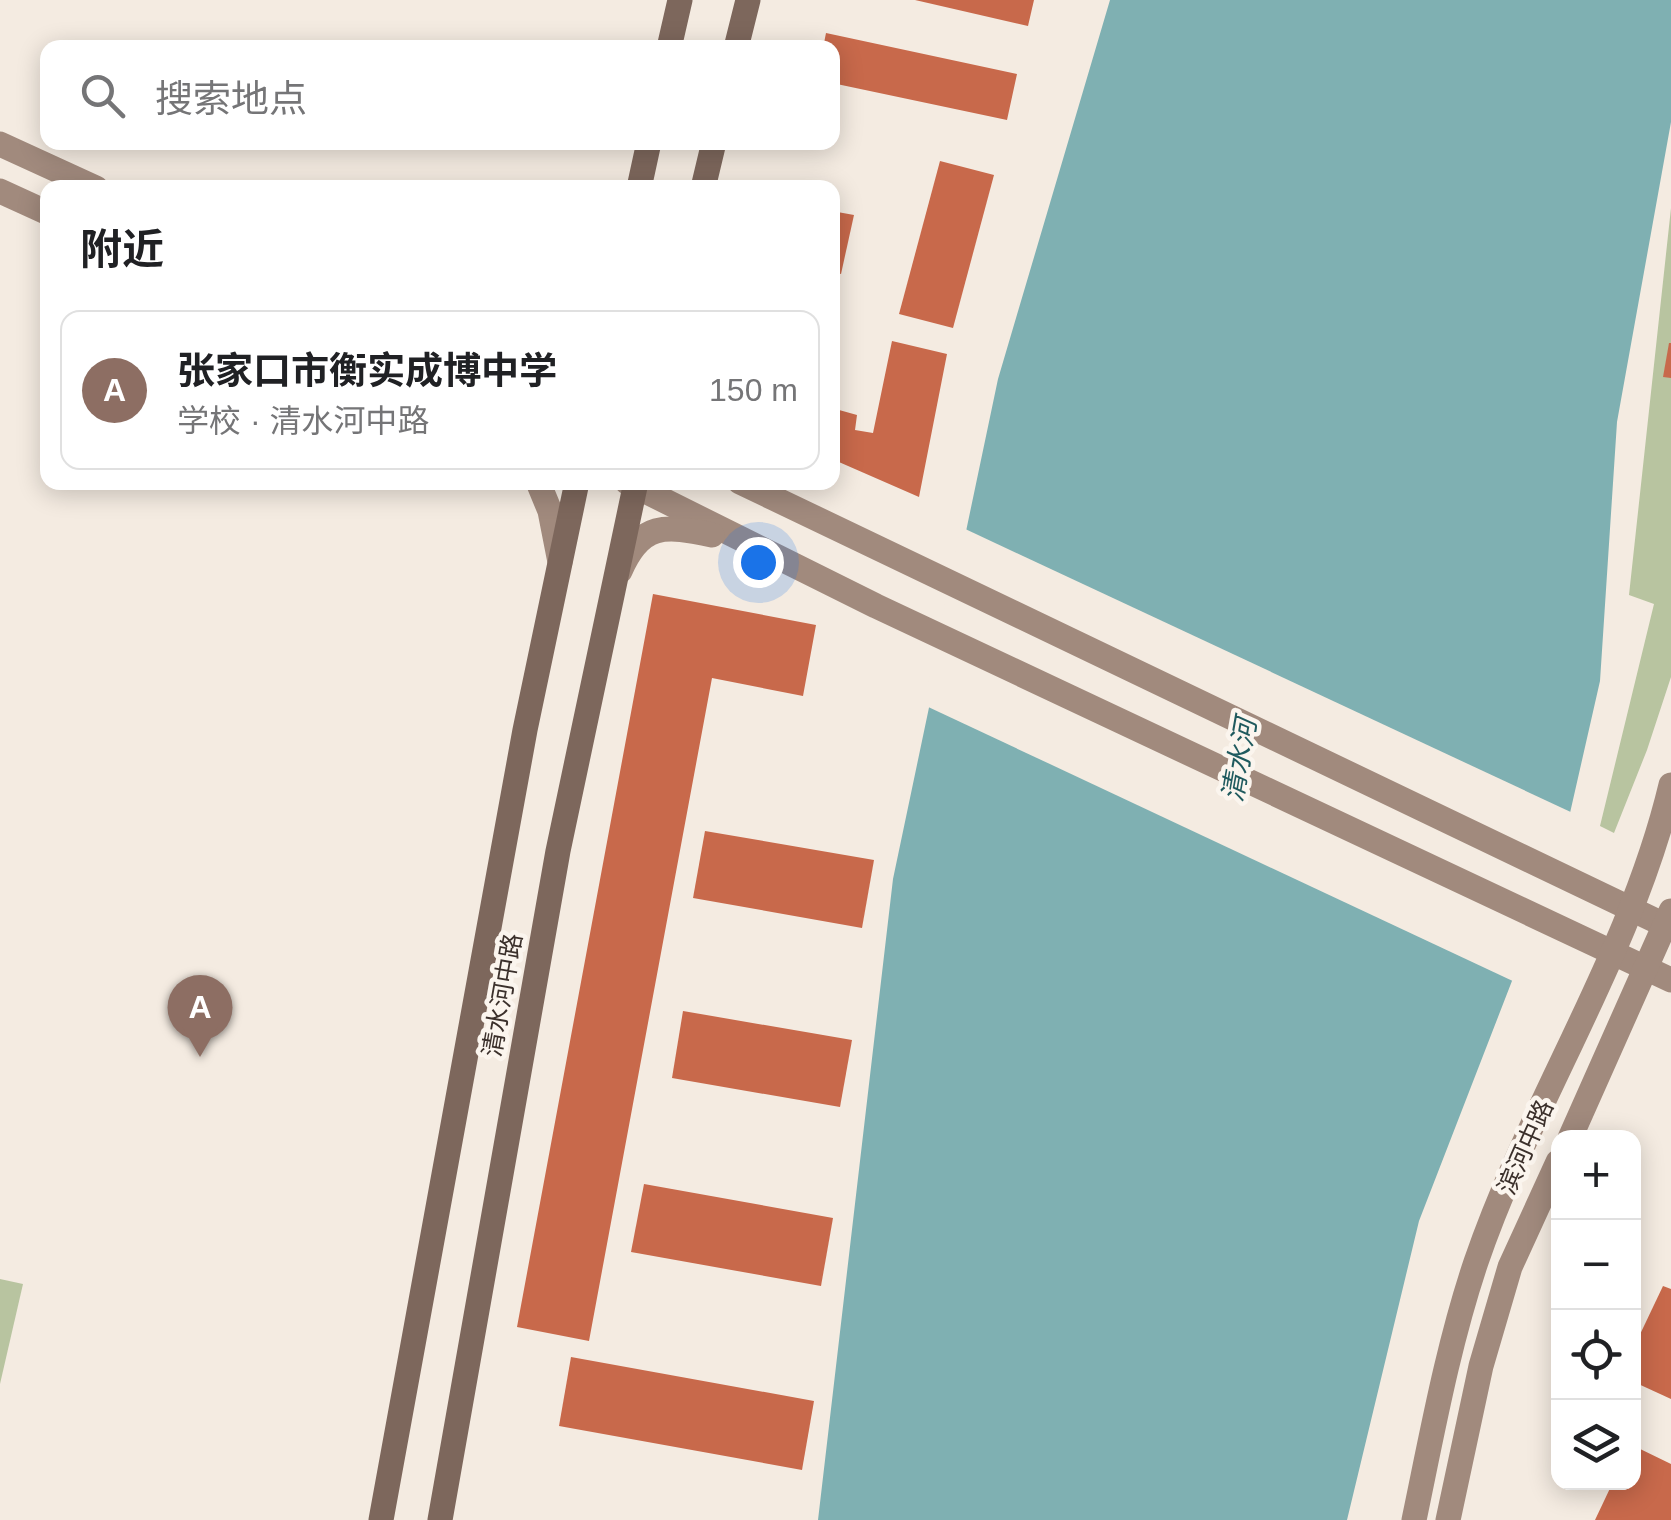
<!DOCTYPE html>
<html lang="zh">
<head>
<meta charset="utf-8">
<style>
  body { margin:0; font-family:Arial,"Noto Sans SC",sans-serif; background:#f6f6f6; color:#202124 }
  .controls { position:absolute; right:30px; bottom:30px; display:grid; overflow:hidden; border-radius:20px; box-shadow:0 5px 25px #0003 }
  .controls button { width:90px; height:90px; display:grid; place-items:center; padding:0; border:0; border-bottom:2px solid #e0e0e0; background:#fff; color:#202124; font:50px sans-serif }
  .you { position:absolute; left:758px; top:562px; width:35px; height:35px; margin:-25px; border:8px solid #fff; border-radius:50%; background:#1a73e8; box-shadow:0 0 0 15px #1a73e833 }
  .badge { display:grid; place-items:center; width:65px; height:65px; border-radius:50%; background:#1f5a5e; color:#fff; font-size:32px; font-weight:700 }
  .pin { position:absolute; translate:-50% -82px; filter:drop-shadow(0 2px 5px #0008) }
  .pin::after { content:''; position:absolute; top:52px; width:35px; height:30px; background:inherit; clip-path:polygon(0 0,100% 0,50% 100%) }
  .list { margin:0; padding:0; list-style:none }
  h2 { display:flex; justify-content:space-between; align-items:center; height:130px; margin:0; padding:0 40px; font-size:42px }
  h2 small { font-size:32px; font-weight:400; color:#757577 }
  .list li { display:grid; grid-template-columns:65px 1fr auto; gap:30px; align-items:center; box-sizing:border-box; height:160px; margin:0 20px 20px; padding:0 20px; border:2px solid #e0e0e0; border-radius:20px }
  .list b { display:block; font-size:38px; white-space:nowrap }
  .list p { margin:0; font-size:32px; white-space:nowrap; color:#757577 }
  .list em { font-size:32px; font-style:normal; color:#757577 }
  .icon { flex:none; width:55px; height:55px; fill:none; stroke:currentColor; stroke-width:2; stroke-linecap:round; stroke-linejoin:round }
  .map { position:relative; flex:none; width:1671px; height:1520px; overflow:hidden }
  .search { position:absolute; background:#fff; box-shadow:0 5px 25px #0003; left:40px; top:40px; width:800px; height:110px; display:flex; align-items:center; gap:25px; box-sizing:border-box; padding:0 35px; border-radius:20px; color:#757577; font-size:38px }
  .panel { position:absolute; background:#fff; box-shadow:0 5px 25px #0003; left:40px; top:180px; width:800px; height:310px; border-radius:20px }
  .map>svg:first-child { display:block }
  .green { fill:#b8c4a0 }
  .water { fill:#7fb0b2 }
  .pier { fill:#f4ebe1 }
  .building { fill:#c8694b }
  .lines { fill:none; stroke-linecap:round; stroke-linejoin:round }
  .secondary { stroke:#a18a7d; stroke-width:25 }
  .primary { stroke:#7d675c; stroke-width:25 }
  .labels { text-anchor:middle; stroke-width:9; stroke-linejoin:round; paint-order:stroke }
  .street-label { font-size:25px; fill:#3b302b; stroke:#fbf5ee }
  .water-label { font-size:28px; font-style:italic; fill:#1f5a5e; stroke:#fbf5ee }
</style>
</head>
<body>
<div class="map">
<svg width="1671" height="1520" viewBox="0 0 1671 1520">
  <rect width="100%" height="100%" fill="#f4ebe1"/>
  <g class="green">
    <polygon points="1671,208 1671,677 1647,750 1614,833 1600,826 1654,604 1629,595"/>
    <polygon points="0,1279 23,1284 0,1384"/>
  </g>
  <polygon class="water" points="1110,0 1671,0 1671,122 1617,422 1600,681 1560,857 1419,1221 1347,1520 818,1520 893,879 998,379"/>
  <polygon class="pier" points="961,527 1575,814 1565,859 1517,983 924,705"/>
  <g class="building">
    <polygon points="915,0 1034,0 1028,26"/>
    <polygon points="826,33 1017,74 1007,120 832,83 832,48 823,48"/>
    <polygon points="940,161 994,175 953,328 899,314"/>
    <polygon points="832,211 854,215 841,274 832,272"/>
    <polygon points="892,341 947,354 919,497 832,459 832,408 857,415 855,430 873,433"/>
    <polygon points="1669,343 1671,343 1671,378 1663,377"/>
    <polygon points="653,594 816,625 803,696 712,678 589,1341 517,1327"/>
    <polygon points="705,831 874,860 862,928 693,898"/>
    <polygon points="683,1011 852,1040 840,1107 672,1078"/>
    <polygon points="644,1184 833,1218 821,1286 631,1252"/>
    <polygon points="1663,1286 1671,1289 1671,1399 1634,1382 1634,1347"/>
    <polygon points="571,1357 814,1401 802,1470 559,1426"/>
    <polygon points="1634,1446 1671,1464 1671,1520 1595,1520 1613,1482 1634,1482"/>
  </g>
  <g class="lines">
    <g class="secondary">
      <polyline points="0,144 96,188"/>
      <polyline points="0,191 48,213"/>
      <polyline points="538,482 550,511 560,562"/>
      <polyline points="627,482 876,606 1671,980"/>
      <polyline points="740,482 1671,928"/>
      <path d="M620,571C641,522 665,525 712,535"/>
      <polyline points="1570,1138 1671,911"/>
      <path d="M1414,1520C1432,1434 1448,1345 1476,1262C1532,1099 1631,953 1671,785"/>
      <polyline points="1448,1520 1481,1366 1510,1267 1558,1162"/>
    </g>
    <g class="primary">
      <polyline points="669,48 680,0"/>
      <polyline points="736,48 748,0"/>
      <polyline points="639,188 649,142"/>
      <polyline points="703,188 714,142"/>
      <polyline points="381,1520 525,730 577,482"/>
      <polyline points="440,1520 558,851 636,482"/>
    </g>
  </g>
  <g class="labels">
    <g class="street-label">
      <text transform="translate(502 995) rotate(-80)" y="9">清水河中路</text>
      <text transform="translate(1525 1147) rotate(-66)" y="9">滨河中路</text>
    </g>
    <g class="water-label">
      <text transform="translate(1239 760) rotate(-80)" y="10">清水河</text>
    </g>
  </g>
</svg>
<div class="controls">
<button>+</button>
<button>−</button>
<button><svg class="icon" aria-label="locate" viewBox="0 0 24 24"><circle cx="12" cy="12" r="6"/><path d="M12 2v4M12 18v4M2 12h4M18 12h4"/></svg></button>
<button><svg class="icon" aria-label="layers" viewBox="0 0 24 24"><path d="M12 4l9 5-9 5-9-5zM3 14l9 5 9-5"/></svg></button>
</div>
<div class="you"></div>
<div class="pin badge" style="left:200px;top:1057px;background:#8d6e63">A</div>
<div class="search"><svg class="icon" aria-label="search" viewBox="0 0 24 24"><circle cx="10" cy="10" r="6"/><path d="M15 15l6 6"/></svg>搜索地点</div>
<section class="panel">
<h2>附近<small></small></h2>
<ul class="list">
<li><span class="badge" style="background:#8d6e63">A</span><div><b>张家口市衡实成博中学</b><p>学校 · 清水河中路</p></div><em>150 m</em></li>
</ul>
</section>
</div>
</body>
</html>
